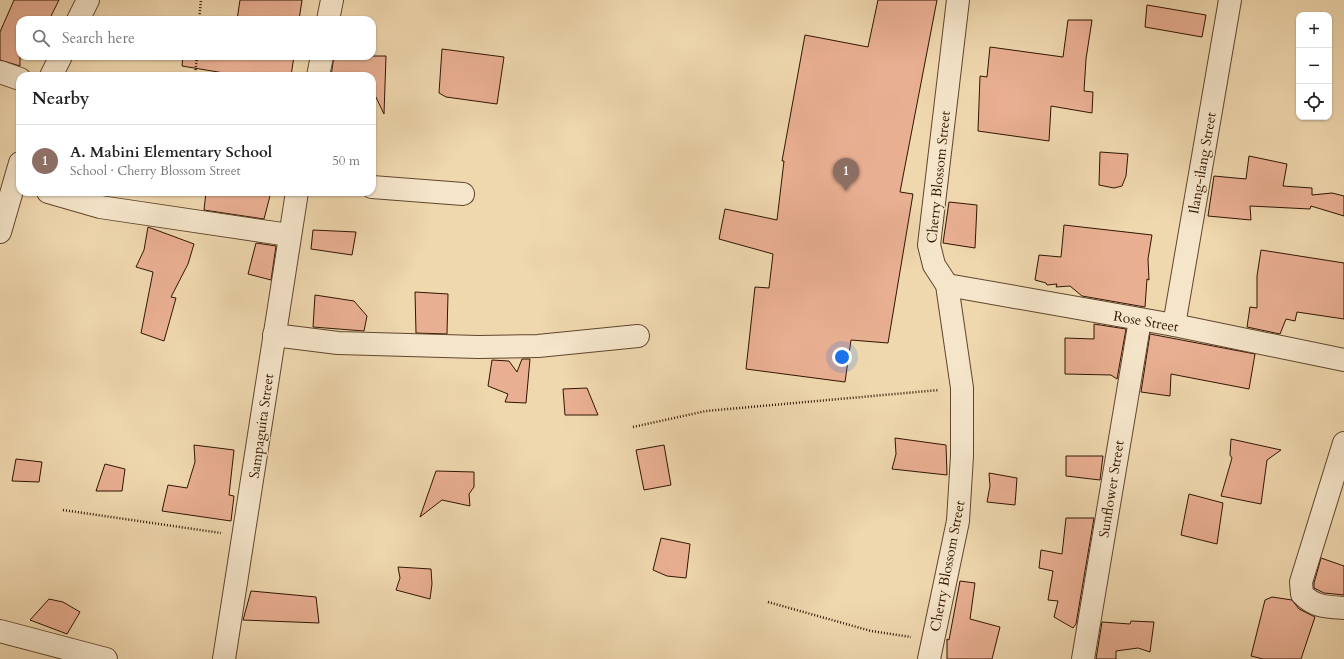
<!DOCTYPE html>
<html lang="en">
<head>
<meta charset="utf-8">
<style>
  body { margin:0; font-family:Cardo,serif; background:#f6f6f6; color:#222 }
  .controls { position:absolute; right:12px; top:12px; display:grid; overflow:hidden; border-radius:8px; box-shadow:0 1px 3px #0004 }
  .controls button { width:36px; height:36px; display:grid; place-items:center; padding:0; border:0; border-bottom:1px solid #e0e0e0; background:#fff; color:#222; font:20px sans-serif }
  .you { position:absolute; left:842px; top:357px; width:14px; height:14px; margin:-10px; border:3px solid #fff; border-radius:50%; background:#1a73e8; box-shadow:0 0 0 6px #1a73e833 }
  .badge { display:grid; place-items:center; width:26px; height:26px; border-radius:50%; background:#2563eb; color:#fff; font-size:13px; font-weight:700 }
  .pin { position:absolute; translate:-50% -33px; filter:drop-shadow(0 1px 2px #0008) }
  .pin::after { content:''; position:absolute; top:21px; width:14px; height:12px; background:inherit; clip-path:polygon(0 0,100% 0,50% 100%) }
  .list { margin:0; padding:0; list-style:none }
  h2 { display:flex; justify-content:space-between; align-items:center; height:52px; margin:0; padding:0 16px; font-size:17px }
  h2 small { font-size:13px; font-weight:400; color:#767676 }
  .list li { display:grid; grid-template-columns:26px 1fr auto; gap:12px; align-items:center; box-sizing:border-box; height:72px; padding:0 16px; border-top:1px solid #e0e0e0 }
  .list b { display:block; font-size:15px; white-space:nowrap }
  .list p { margin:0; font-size:13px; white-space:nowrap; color:#767676 }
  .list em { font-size:13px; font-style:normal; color:#767676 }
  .icon { flex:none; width:22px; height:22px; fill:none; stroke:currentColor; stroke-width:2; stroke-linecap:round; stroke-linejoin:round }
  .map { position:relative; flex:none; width:1344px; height:659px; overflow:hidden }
  .search { position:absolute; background:#fff; box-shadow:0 1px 3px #0004; left:16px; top:16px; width:360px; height:44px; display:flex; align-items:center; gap:10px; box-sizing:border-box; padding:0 14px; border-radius:12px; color:#767676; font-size:15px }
  .panel { position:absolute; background:#fff; box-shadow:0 1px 3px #0004; left:16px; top:72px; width:360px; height:124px; border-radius:12px }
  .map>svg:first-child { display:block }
  .building { fill:#e9af92; stroke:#311502 }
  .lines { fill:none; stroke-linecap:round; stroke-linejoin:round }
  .minor-casing { stroke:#60462d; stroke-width:24 }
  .path { stroke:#311502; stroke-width:2.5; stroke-dasharray:1 2; stroke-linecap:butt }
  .minor { stroke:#f5e5ca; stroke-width:22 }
  .labels { text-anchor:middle; stroke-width:3; stroke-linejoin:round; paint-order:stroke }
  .street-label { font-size:14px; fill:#311502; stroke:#f5e5ca }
</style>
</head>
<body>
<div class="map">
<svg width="1344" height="659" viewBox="0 0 1344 659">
  <rect width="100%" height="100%" fill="#efd7ae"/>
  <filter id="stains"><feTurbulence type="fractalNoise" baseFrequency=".005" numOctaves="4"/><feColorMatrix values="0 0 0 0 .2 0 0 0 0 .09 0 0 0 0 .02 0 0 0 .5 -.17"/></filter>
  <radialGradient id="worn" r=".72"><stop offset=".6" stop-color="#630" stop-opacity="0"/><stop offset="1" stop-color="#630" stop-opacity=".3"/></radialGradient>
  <g class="building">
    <polygon points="14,0 59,0 49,20 20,20 20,66 0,60 0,32"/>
    <polygon points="240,0 302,0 299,20 237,20"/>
    <polygon points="878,0 937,0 900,192 913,194 888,343 851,340 845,382 746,369 755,287 769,288 773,254 719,239 725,209 777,220 784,161 782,161 805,35 868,47"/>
    <polygon points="1147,5 1206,15 1202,37 1145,27"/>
    <polygon points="1068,20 1092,20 1086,59 1084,91 1093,92 1092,113 1051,106 1049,141 978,131 980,76 987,77 990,47 1063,57"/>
    <polygon points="442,49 504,57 497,104 446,97 439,93"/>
    <polygon points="183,56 294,56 291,76 254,73 254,76 229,76 230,74 182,66"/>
    <polygon points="334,56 386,56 384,114 372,89 372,76 331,76"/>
    <polygon points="1100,152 1128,154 1126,176 1122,186 1114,188 1099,185"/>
    <polygon points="1249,156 1287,164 1283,186 1312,188 1312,195 1332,193 1344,196 1344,216 1311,206 1310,209 1250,206 1251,220 1208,216 1214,176 1246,179"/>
    <polygon points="206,192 271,192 264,219 204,210"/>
    <polygon points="949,202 977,205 975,248 943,243"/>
    <polygon points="1064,225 1152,235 1148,259 1149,280 1147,279 1145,307 1082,296 1070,286 1056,287 1057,284 1047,285 1046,283 1035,280 1039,255 1061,257"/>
    <polygon points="148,227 194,244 188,264 171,297 176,298 164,341 141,333 153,272 136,267 144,250"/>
    <polygon points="313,230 356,232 352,255 311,249"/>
    <polygon points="256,243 276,246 271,280 248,274"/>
    <polygon points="1261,250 1344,263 1344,319 1297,312 1295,321 1286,319 1280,334 1247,327 1250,307 1257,308 1257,276"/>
    <polygon points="415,292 448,294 447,334 416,333"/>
    <polygon points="315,295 354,301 367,316 364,331 313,327"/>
    <polygon points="1094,324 1126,329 1117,379 1111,375 1065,374 1065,338 1094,339"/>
    <polygon points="1150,334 1255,354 1249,389 1171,374 1170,396 1141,392"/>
    <polygon points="522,359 530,359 526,403 505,402 508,394 488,386 492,360 509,361 517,372"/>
    <polygon points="587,388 598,415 565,415 563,389"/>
    <polygon points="895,438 946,445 947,475 892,469 896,454"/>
    <polygon points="1231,439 1281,450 1267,460 1261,504 1221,496 1232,458 1230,455"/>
    <polygon points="194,445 234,450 229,495 234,496 231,521 162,511 168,485 187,488 195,462"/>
    <polygon points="664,445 671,485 644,490 636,450"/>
    <polygon points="1066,456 1103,456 1100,480 1066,476"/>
    <polygon points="16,459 42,462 39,482 12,481"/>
    <polygon points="105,464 125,469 122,491 96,491"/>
    <polygon points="436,471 474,472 474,487 469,494 470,506 442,500 420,517"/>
    <polygon points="989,473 1017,478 1015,505 987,502 990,486"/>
    <polygon points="1189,494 1223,503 1217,544 1181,535"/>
    <polygon points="1066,518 1094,518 1076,624 1073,628 1054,617 1058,601 1048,600 1053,571 1039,568 1041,550 1062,554"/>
    <polygon points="661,538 690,544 686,578 667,576 653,570"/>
    <polygon points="1321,558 1344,566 1344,595 1324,593 1314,588 1314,583"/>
    <polygon points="398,567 431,569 432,584 430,599 396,590 400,578"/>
    <polygon points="960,581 975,583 970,619 1000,627 992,659 947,659 947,639 949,640"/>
    <polygon points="251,591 316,597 319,623 243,620"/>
    <polygon points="1272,597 1292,600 1299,609 1315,617 1301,659 1263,659 1251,656 1265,600"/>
    <polygon points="49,599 63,602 80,612 67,634 30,620"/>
    <polygon points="1131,621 1154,622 1150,652 1138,648 1116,651 1116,659 1096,659 1102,622 1130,624"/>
  </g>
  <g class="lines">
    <defs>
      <g id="minor">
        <polyline points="78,20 88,0"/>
        <polyline points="328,20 332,0"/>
        <polyline points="0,72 20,79"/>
        <polyline points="51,76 61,56"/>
        <polyline points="318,76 322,56"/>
        <polyline points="372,187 463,194"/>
        <polyline points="48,192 100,207 289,235"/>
        <polyline points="0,232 20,163"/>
        <polyline points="947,285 1174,325 1344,360"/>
        <polyline points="1174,325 1230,0"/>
        <polyline points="274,335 338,343 478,347 538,346 638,336"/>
        <path d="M1344,443L1301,582L1302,594C1314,607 1327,607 1344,608"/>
        <polyline points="0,631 106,659"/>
        <polyline points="224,659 297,192"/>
        <polyline points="929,659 958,521 962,456 962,388 947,285 934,265 929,245 958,0"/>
        <polyline points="1083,659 1140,320"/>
      </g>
    </defs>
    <use href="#minor" class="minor-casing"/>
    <g class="path">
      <polyline points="199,20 201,0"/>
      <polyline points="195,76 197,56"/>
      <polyline points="633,427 706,411 939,390"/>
      <polyline points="63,510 221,533"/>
      <polyline points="768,602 871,631 911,637"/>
    </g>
    <use href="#minor" class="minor"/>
  </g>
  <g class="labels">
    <g class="street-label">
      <text transform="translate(1202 163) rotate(-80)" y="5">Ilang-ilang Street</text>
      <text transform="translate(938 177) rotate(-84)" y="5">Cherry Blossom Street</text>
      <text transform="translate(1146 321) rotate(10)" y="5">Rose Street</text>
      <text transform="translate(261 426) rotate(-82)" y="5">Sampaguita Street</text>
      <text transform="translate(1111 489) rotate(-81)" y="5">Sunflower Street</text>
      <text transform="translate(947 566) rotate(-79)" y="5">Cherry Blossom Street</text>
    </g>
  </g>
  <rect width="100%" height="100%" filter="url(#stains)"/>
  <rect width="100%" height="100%" fill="url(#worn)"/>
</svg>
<div class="controls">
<button>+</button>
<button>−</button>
<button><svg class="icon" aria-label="locate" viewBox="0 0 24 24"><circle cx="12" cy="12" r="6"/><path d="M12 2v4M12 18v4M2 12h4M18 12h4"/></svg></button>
</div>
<div class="you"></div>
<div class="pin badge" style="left:846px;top:191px;background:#8d6e63">1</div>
<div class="search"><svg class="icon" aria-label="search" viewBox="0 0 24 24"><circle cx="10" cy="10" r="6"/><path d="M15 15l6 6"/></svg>Search here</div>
<section class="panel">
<h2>Nearby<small></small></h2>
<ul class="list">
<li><span class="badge" style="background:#8d6e63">1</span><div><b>A. Mabini Elementary School</b><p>School · Cherry Blossom Street</p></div><em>50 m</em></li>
</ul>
</section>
</div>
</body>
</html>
